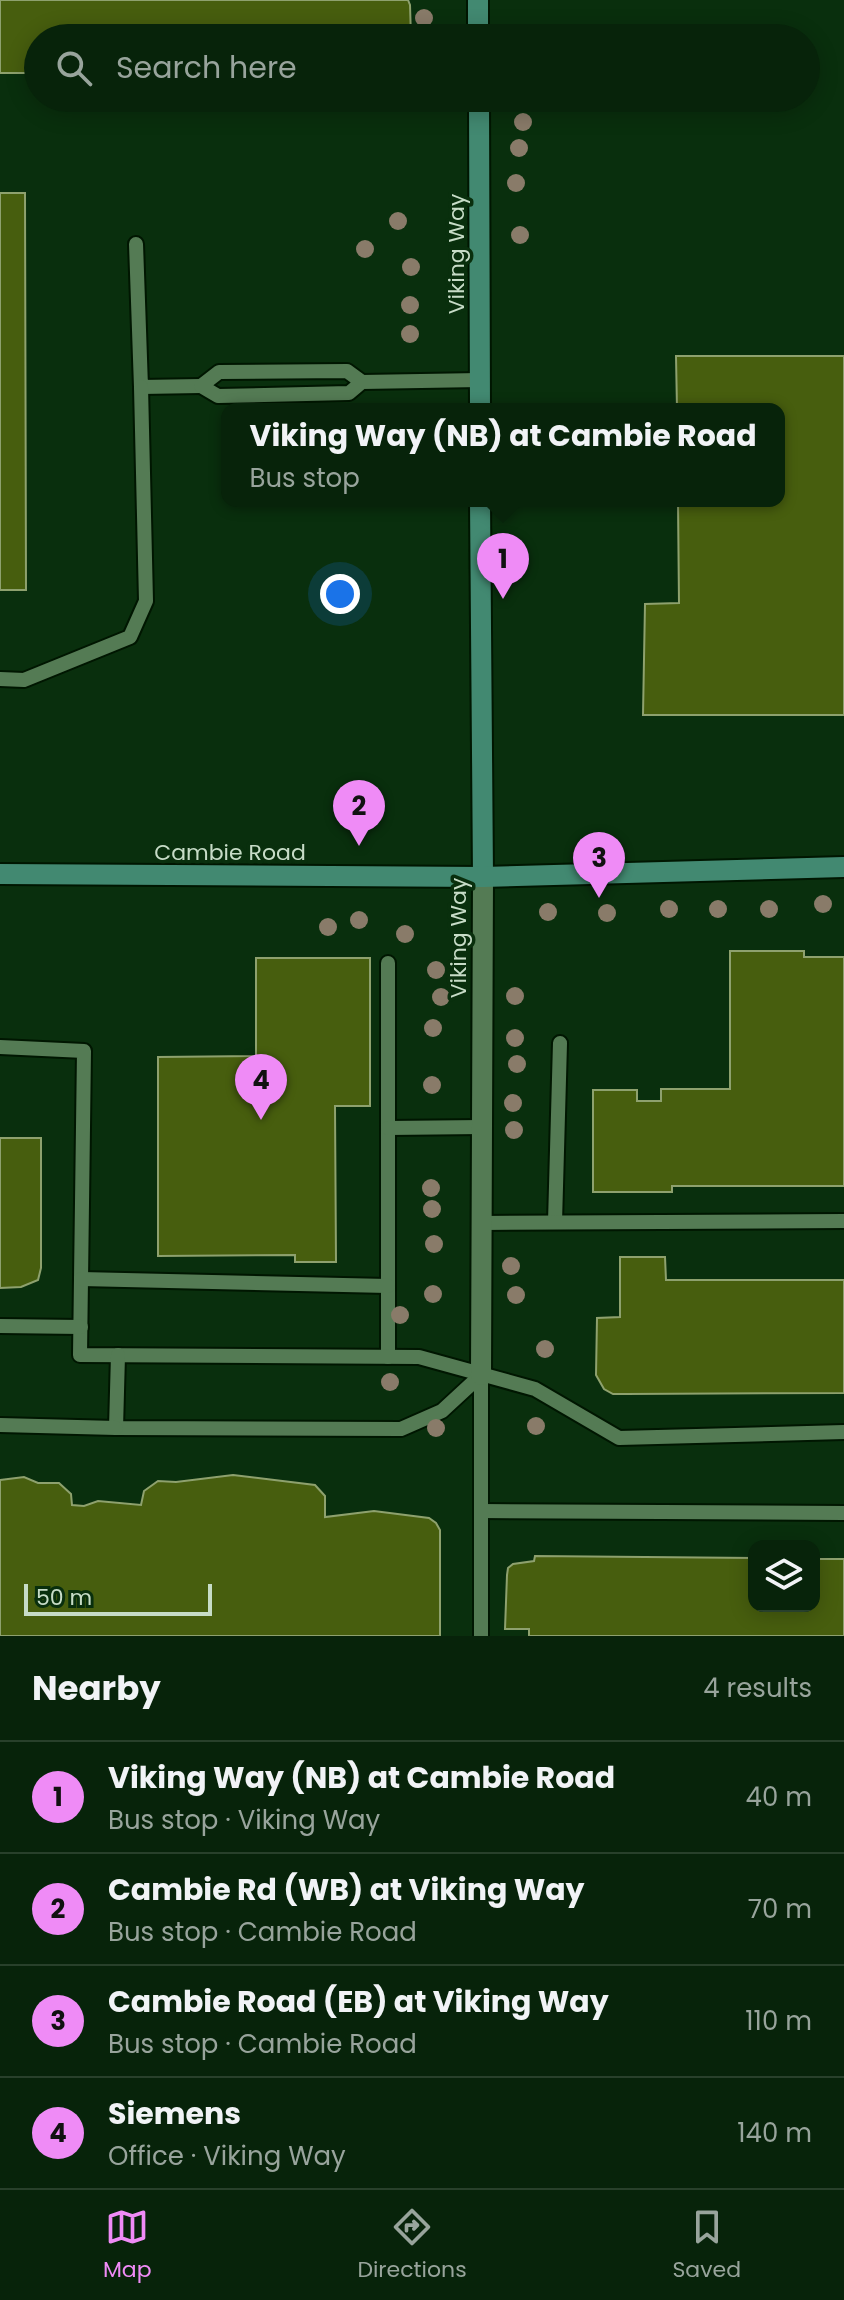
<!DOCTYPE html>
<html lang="en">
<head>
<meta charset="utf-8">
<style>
  body { margin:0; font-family:Poppins,sans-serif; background:#152f18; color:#f1f3f6 }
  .controls { position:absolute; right:24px; bottom:24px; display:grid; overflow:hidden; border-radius:16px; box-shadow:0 4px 20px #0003 }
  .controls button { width:72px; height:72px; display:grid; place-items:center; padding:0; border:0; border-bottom:2px solid #28402b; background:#07230a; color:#f1f3f6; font:40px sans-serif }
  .scale { position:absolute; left:24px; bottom:20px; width:188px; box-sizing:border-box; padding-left:8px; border:4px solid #c7dcc7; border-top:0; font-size:22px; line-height:28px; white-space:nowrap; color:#c7dcc7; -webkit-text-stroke:6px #092f0d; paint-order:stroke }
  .you { position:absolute; left:340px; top:594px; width:28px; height:28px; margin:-20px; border:6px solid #fff; border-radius:50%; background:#1a73e8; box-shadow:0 0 0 12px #1a73e833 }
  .badge { display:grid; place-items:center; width:52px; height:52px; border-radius:50%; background:#ef8bf6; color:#111; font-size:26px; font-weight:700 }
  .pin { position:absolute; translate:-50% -66px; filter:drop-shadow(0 2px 4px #0008) }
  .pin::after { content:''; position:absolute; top:42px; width:28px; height:24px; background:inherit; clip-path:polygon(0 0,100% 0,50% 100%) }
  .popup { position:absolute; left:221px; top:403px; width:564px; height:104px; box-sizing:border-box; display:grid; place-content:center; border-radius:16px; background:#07230a; filter:drop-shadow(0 2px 6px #0005); font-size:26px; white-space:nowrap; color:#98a49c }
  .popup b { font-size:30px; color:#f1f3f6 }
  .popup::after { content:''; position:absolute; left:50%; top:100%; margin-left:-16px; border:16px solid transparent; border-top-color:#07230a }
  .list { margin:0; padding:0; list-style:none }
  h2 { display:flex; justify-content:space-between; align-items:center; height:104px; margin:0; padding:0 32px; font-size:34px }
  h2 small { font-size:26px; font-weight:400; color:#98a49c }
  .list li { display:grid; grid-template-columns:52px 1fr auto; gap:24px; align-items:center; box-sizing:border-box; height:112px; padding:0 32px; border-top:2px solid #28402b }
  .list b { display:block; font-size:30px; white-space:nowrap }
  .list p { margin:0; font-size:26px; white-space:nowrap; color:#98a49c }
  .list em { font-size:26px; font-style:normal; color:#98a49c }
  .icon { flex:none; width:44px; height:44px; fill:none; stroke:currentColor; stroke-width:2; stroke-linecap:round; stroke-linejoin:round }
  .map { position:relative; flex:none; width:844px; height:1636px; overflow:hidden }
  .search { position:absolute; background:#07230a; box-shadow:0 4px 20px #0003; left:24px; right:24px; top:24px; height:88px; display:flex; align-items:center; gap:20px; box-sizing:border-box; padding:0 28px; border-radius:44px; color:#98a49c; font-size:30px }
  .sheet { height:552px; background:#07230a }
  nav { display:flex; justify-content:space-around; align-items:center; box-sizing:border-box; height:112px; border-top:2px solid #28402b; background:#07230a; font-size:22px; color:#98a49c }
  nav a { display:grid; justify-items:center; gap:4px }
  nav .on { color:#ef8bf6 }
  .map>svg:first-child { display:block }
  .building { fill:#475e0e; stroke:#8ea16e; stroke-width:2 }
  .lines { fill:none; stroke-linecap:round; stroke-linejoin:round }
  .lane-casing { stroke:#001601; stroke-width:18 }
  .street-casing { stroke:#001601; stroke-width:24 }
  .secondary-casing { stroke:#001601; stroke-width:24 }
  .lane { stroke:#547b54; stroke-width:14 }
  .street { stroke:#547b54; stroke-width:20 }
  .secondary { stroke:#428971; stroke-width:20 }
  .tree { fill:#897b69 }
  .labels { text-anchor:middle; stroke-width:7; stroke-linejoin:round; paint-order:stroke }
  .street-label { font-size:22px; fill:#c7dcc7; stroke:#092f0d }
</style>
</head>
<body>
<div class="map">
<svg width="844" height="1636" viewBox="0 0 844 1636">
  <rect width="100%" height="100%" fill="#092f0d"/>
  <g class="building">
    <polygon points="0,0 408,0 410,5 411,38 38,38 38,73 0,73"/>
    <rect x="354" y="98" width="57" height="10"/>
    <polygon points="0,193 25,193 26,590 0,590"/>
    <polygon points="676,356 844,356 844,715 643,715 645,604 679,603 678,501 779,501 779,409 677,409"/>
    <polygon points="730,951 804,951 804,957 844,957 844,1186 672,1186 672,1192 593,1192 593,1090 637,1090 637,1101 661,1101 661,1089 730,1089"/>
    <polygon points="256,958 370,958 370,1106 335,1106 336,1262 295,1262 295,1255 158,1256 158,1057 256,1056"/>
    <polygon points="0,1138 41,1138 41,1268 38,1280 21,1287 0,1288"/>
    <polygon points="620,1257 665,1257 666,1280 844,1280 844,1393 625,1394 613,1394 604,1389 596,1375 597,1318 620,1317"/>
    <polygon points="233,1475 315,1485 325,1496 325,1517 374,1511 429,1518 436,1523 440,1530 440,1636 0,1636 0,1480 24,1477 38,1483 59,1483 71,1494 72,1505 84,1506 98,1501 141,1505 144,1491 158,1481 176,1482"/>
    <polygon points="535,1556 754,1558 754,1606 814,1606 814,1559 844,1559 844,1636 529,1636 529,1629 505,1629 507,1575 508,1568 513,1564 534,1561"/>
  </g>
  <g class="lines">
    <defs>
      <g id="lane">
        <polyline points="136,244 141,387 201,386"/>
        <polyline points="362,382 349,393 218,396 201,386 219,372 347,371 362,382 480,380"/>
        <polyline points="0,679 24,680 130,637 146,601 141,387"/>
        <polyline points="388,963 388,1357"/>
        <polyline points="0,1047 84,1051 80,1355 419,1357 535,1389 619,1438 844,1432"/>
        <polyline points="388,1128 482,1127"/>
        <polyline points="555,1222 560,1043"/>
        <polyline points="482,1223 844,1221"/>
        <polyline points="81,1279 388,1286"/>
        <polyline points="0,1326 81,1327"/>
        <polyline points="118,1355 116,1428 401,1429 442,1411 481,1375"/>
        <polyline points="0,1425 116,1428"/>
        <polyline points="481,1511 844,1513"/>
        <polyline points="481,1636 481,1375"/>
      </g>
      <polyline id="street" points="481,1375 483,877"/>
      <g id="secondary">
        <polyline points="478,0 478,38"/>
        <polyline points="479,98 480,409"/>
        <polyline points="480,501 483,877"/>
        <polyline points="0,874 483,877 844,867"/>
      </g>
    </defs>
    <use href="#lane" class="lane-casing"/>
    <use href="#street" class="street-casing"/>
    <use href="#secondary" class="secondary-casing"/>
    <use href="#lane" class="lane"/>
    <use href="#street" class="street"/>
    <use href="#secondary" class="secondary"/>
  </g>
  <g class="tree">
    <circle cx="424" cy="18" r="9"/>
    <circle cx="523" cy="122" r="9"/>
    <circle cx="519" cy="148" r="9"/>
    <circle cx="516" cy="183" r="9"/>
    <circle cx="398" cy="221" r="9"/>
    <circle cx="520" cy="235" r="9"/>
    <circle cx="365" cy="249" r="9"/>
    <circle cx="411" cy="267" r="9"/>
    <circle cx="410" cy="305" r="9"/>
    <circle cx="410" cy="334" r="9"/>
    <circle cx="823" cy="904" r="9"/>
    <circle cx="669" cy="909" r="9"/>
    <circle cx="718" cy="909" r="9"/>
    <circle cx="769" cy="909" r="9"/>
    <circle cx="548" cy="912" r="9"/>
    <circle cx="607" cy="913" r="9"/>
    <circle cx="359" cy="920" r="9"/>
    <circle cx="328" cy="927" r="9"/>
    <circle cx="405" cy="934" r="9"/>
    <circle cx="436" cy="970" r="9"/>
    <circle cx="515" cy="996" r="9"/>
    <circle cx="441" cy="997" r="9"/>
    <circle cx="433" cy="1028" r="9"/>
    <circle cx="515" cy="1038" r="9"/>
    <circle cx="517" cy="1064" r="9"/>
    <circle cx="432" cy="1085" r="9"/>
    <circle cx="513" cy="1103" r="9"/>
    <circle cx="514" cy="1130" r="9"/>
    <circle cx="431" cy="1188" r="9"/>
    <circle cx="432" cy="1209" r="9"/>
    <circle cx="434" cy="1244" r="9"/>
    <circle cx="511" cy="1266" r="9"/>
    <circle cx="433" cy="1294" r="9"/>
    <circle cx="516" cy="1295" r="9"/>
    <circle cx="400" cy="1315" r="9"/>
    <circle cx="545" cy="1349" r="9"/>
    <circle cx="390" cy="1382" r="9"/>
    <circle cx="536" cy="1426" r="9"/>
    <circle cx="436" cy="1428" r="9"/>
  </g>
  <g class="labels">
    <g class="street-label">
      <text transform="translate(456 254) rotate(-90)" y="8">Viking Way</text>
      <text x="230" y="860">Cambie Road</text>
      <text transform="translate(458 938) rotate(-90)" y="8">Viking Way</text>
    </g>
  </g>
</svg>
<div class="controls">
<button><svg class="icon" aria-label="layers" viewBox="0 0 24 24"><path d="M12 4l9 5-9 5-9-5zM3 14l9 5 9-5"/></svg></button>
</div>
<div class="scale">50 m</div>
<div class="you"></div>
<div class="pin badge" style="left:503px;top:599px">1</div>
<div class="popup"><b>Viking Way (NB) at Cambie Road</b>Bus stop</div>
<div class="pin badge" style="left:359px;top:846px">2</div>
<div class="pin badge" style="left:599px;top:898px">3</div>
<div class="pin badge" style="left:261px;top:1120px">4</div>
<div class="search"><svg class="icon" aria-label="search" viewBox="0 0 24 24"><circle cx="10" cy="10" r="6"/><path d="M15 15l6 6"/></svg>Search here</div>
</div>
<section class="sheet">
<h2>Nearby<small>4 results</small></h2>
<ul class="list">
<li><span class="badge">1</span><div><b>Viking Way (NB) at Cambie Road</b><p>Bus stop · Viking Way</p></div><em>40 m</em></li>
<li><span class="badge">2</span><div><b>Cambie Rd (WB) at Viking Way</b><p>Bus stop · Cambie Road</p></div><em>70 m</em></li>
<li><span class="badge">3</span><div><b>Cambie Road (EB) at Viking Way</b><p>Bus stop · Cambie Road</p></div><em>110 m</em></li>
<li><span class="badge">4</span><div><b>Siemens</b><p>Office · Viking Way</p></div><em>140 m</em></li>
</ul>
</section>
<nav>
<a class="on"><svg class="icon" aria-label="map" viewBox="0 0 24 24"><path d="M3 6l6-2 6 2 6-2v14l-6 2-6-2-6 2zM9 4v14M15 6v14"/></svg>Map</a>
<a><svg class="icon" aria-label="directions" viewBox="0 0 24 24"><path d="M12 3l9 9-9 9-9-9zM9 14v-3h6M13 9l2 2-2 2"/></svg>Directions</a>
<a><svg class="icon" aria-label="saved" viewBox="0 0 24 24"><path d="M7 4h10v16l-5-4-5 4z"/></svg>Saved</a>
</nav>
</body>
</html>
